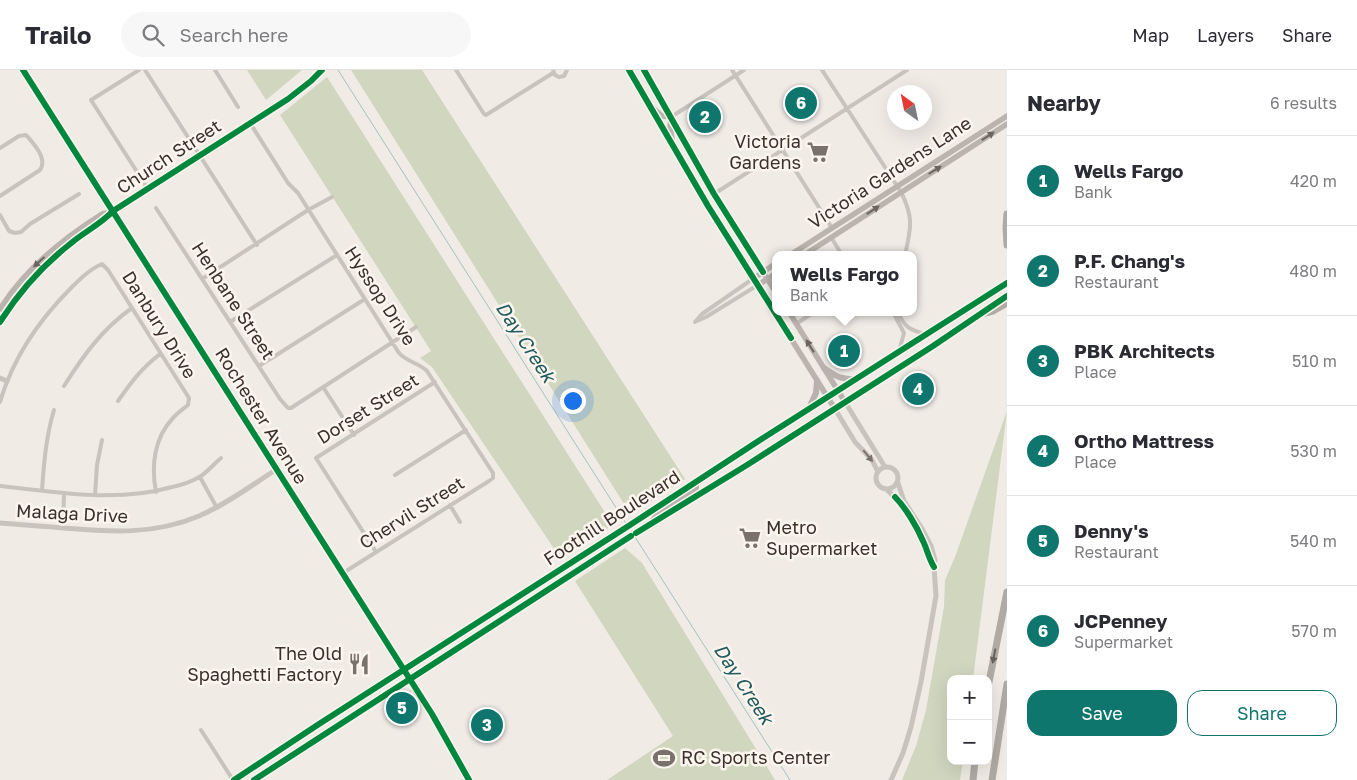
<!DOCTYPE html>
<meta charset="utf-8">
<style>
body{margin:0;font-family:"Golos Text",sans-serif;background:#f7f7f7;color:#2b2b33}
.controls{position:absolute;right:15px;bottom:15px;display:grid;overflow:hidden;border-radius:10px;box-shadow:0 5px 20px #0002}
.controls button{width:45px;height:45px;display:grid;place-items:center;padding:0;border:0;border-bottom:1px solid #e1e1e2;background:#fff;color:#2b2b33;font:25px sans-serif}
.compass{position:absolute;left:887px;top:15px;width:45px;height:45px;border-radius:50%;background:#fff;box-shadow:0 5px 20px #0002;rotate:327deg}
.you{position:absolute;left:572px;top:330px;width:18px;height:18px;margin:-12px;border:4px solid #fff;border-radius:50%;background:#1a73e8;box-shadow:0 0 0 8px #1a73e833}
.badge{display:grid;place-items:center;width:32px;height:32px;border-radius:50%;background:#0f766e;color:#fff;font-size:16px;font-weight:700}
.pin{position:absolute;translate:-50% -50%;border:2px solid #fff;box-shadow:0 1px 5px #0006}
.popup{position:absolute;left:772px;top:181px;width:145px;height:65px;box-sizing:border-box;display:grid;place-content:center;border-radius:10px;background:#fff;filter:drop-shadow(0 1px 4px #0005);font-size:16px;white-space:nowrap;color:#7c7c81}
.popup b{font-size:19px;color:#2b2b33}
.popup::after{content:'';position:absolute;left:50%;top:100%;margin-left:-10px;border:10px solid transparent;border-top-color:#fff}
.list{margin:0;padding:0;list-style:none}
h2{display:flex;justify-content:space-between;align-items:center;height:65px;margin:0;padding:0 20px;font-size:21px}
h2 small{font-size:16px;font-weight:400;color:#7c7c81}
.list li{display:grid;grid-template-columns:32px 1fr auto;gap:15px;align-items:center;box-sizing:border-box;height:90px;padding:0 20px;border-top:1px solid #e1e1e2}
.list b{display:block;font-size:19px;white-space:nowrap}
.list p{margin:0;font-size:16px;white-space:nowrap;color:#7c7c81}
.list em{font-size:16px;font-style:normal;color:#7c7c81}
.actions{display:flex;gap:10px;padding:15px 20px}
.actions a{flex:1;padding:11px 0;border:1px solid #0f766e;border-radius:15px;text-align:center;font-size:18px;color:#0f766e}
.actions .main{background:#0f766e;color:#fff}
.icon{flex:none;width:28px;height:28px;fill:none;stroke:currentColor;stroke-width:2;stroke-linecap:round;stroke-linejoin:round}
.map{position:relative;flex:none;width:1007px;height:710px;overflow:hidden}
header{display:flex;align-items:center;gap:30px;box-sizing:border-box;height:70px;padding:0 25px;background:#fff;border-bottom:1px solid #e1e1e2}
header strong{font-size:24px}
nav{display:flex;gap:28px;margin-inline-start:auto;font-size:18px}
.search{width:350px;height:45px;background:#f7f7f7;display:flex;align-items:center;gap:12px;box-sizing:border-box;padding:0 18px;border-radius:28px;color:#7c7c81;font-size:19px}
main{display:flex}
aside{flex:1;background:#fff}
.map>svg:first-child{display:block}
.grass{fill:#d1d6bf}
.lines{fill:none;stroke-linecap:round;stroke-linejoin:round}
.stream{stroke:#a1c2c1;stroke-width:1}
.minor{stroke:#c9c3be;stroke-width:4}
.tertiary{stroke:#c9c3be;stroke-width:5}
.secondary{stroke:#bab3ae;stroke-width:5.5}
.primary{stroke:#b8b1ad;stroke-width:6}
.motorway{stroke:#afaaa4;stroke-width:7}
.cycleway-casing{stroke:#fbf5ee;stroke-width:9}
.cycleway{stroke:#00873e;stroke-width:6}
.oneway{fill:#6e645f}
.oneway2{fill:#7b726d}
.oneway3{fill:#69615b}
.labels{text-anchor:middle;stroke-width:5;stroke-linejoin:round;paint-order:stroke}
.poi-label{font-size:18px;fill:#3b302b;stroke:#fbf5ee;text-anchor:end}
.street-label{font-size:18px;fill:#3b302b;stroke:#fbf5ee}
.water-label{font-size:19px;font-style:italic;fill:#1f5a5e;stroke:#fbf5ee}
</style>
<header>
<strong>Trailo</strong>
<div class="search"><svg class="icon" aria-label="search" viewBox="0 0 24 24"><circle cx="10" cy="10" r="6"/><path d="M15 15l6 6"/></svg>Search here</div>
<nav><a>Map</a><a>Layers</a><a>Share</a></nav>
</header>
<main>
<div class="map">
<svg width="1007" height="710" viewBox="0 0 1007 710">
<rect width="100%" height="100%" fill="#f0ebe5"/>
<path class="grass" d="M247,0h55l-36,30z
M351,0h71l263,409 -54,36z
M327,7l286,448 -52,34 -129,-192 -12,-9 11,-7 -151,-236z
M1007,341l-34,268h-22v82h12l-3,19h-58l14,-34 10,-36 18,-103 1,-27 10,-23z
M625,478l17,15 133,217h-168l66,-44 -98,-155z"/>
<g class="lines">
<path class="stream" d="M338,0l289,455
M635,467l155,243"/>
<path class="minor" d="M139,0l-48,30 57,89
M145,0l112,175
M215,0l23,37
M456,0l28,44 2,1 67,-42
M553,0l2,5 4,2 5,-1 3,-6
M732,0l100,158
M822,0l79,122c13,26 10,36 4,63
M671,47l73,-47
M250,53l38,60 10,10 101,160c8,9 20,10 28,18l66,102v5l-4,3 -146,92
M0,78l19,-12 7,-1c8,9 22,24 14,35l-40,26
M714,124l193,-124
M156,138l124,191 8,9h3l125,-81
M0,145l9,16 6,2 6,-1 9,-8 49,-30
M831,167l11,18
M202,209l106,-69 24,-13
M893,242l11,21 -5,18
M898,242c6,15 12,18 27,22
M697,251l9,-4 52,-32
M230,252l107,-67
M695,252l7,-8 52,-36
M796,254l18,-12
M259,296l106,-67
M64,316c19,-30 38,-57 68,-78
M323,317l31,48
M118,331c14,-20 23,-32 42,-47
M0,332c13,-44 39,-82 71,-114 9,-9 19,-19 31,-24l6,6 81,128 -1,7c-5,4 -11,8 -15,13 -19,20 -22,48 -17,74
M395,405l71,-45
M200,407l17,31
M0,416c57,6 116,17 172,1 10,-2 21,-6 29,-11 7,-5 13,-12 20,-18
M42,420c2,-28 4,-53 12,-80
M95,425l2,-30 5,-25
M450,435l10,17
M63,458l1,-35
M376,482l-60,-94 119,-76
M201,660l32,50"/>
<path class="tertiary" d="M0,308l7,3
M845,332l40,65
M835,339l20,33 17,18 6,12
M876 408a11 11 0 1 1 22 0a11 11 0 1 1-22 0Z
M887,420l14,13 19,32 10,26 4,5
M0,453c21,2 43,3 64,5 48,4 90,7 135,-12 28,-12 53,-31 78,-47
M891,710l12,-27 8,-26 10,-45 15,-86 -2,-29 1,-7 -4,-14 -10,-19 -17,-26 -6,-18"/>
<path class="secondary" d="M23,0l409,644 37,66
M629,0l79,136 127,203
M644,0l70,124 61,97
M653,38l9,8 9,1
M671,49l-1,8 2,12
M790,185l217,-139
M804,185l203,-131
M754,208l21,-14
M758,215l17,-11
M0,239c25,-40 62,-70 102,-95l9,-2
M789,242l56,90
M0,252c19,-30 42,-56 70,-78 14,-12 31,-20 43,-33l175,-112 23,-18 11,-11"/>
<path class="primary" d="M824,298c11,8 16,11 30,11
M809,338l7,-15 1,-12
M653,450l6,-8 37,-24v-2l-1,-4
M234,710l85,-56 311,-199 130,-85 247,-157
M254,710l397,-257 92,-55 190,-122 74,-50"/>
<path class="motorway" d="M1007,144l-1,13 1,18
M981,244l12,-3 14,-8
M988,617l19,-95
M973,710l2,-19
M992,710l15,-96"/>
<g class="cycleway-casing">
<path id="cycleway" d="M23,0l409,644 37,66
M629,0l79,136 83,132
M644,0l70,124 49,78
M0,252c19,-30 42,-56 70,-78 14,-12 31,-20 43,-33l175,-112 23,-18 11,-11
M895,427c11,11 22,30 28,44 4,8 6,18 11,26
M636,463l111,-68 186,-119 74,-50
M234,710l85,-56 311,-199 130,-85 247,-157
M254,710l377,-244"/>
</g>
<use href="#cycleway" class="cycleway"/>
</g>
<defs><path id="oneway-solid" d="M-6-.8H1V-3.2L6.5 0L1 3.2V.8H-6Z" transform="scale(1.25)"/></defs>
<g class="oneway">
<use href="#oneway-solid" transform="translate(988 66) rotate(-33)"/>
<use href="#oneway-solid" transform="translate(935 100) rotate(-32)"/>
<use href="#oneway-solid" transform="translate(873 140) rotate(-33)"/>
<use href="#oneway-solid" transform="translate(39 192) rotate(137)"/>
<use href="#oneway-solid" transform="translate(810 276) rotate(-122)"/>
</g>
<use class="oneway2" href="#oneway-solid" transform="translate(868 386) rotate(51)"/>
<use class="oneway3" href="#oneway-solid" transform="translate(994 586) rotate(101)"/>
<defs>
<g id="supermarket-bare" transform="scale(1.725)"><path d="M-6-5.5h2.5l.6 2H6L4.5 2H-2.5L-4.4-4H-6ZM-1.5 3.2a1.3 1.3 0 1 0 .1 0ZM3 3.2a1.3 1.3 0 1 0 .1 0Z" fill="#7a716c" stroke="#fbf5ee" stroke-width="2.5" paint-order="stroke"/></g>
<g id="restaurant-bare" transform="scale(1.725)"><path d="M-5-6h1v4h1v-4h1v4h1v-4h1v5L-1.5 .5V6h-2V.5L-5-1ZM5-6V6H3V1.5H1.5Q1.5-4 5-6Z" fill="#7a716c" stroke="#fbf5ee" stroke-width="2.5" paint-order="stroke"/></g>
<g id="stadium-bare" transform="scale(1.725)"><path d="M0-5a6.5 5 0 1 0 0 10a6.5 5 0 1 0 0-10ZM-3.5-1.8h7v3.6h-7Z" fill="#7a716c" stroke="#fbf5ee" stroke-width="2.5" paint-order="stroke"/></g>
</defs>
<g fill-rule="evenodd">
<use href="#supermarket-bare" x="818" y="82"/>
<use href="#supermarket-bare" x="750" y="468"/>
<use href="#restaurant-bare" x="359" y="594"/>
<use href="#stadium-bare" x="664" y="688"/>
</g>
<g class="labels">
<g class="poi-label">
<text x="801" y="78">Victoria<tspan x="801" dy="21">Gardens</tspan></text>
<text x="766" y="464" text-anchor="start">Metro<tspan x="766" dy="21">Supermarket</tspan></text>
<text x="342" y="590">The Old<tspan x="342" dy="21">Spaghetti Factory</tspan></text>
<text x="681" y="694" text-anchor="start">RC Sports Center</text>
</g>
<g class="street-label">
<text transform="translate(169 87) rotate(-33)" y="6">Church Street</text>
<text transform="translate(890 103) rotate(-33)" y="6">Victoria Gardens Lane</text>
<text transform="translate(380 226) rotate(57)" y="6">Hyssop Drive</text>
<text transform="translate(233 231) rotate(57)" y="6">Henbane Street</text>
<text transform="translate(159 255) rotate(58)" y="6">Danbury Drive</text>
<text transform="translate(368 339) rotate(-32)" y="6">Dorset Street</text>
<text transform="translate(261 346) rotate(58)" y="6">Rochester Avenue</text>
<text transform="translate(412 443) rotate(-32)" y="6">Chervil Street</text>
<text transform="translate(72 444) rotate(3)" y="6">Malaga Drive</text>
<text transform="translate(612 448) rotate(-33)" y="6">Foothill Boulevard</text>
</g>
<g class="water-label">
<text transform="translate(526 272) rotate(57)" y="7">Day Creek</text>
<text transform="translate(744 614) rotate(57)" y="7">Day Creek</text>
</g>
</g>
</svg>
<div class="controls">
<button>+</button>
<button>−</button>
</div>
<svg class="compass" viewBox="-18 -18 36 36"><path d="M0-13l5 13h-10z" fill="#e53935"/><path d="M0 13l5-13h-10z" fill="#7c7c81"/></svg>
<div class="you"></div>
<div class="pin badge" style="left:844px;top:281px">1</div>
<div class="popup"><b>Wells Fargo</b>Bank</div>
<div class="pin badge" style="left:705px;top:47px">2</div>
<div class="pin badge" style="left:487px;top:655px">3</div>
<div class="pin badge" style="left:918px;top:319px">4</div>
<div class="pin badge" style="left:402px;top:638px">5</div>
<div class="pin badge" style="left:801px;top:33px">6</div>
</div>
<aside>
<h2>Nearby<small>6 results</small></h2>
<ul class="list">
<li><span class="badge">1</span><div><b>Wells Fargo</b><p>Bank</p></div><em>420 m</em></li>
<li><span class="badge">2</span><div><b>P.F. Chang's</b><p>Restaurant</p></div><em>480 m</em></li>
<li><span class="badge">3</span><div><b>PBK Architects</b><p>Place</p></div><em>510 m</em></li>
<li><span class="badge">4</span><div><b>Ortho Mattress</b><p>Place</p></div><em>530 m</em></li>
<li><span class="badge">5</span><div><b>Denny's</b><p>Restaurant</p></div><em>540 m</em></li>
<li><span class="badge">6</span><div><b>JCPenney</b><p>Supermarket</p></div><em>570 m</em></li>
</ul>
<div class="actions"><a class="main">Save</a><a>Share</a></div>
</aside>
</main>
